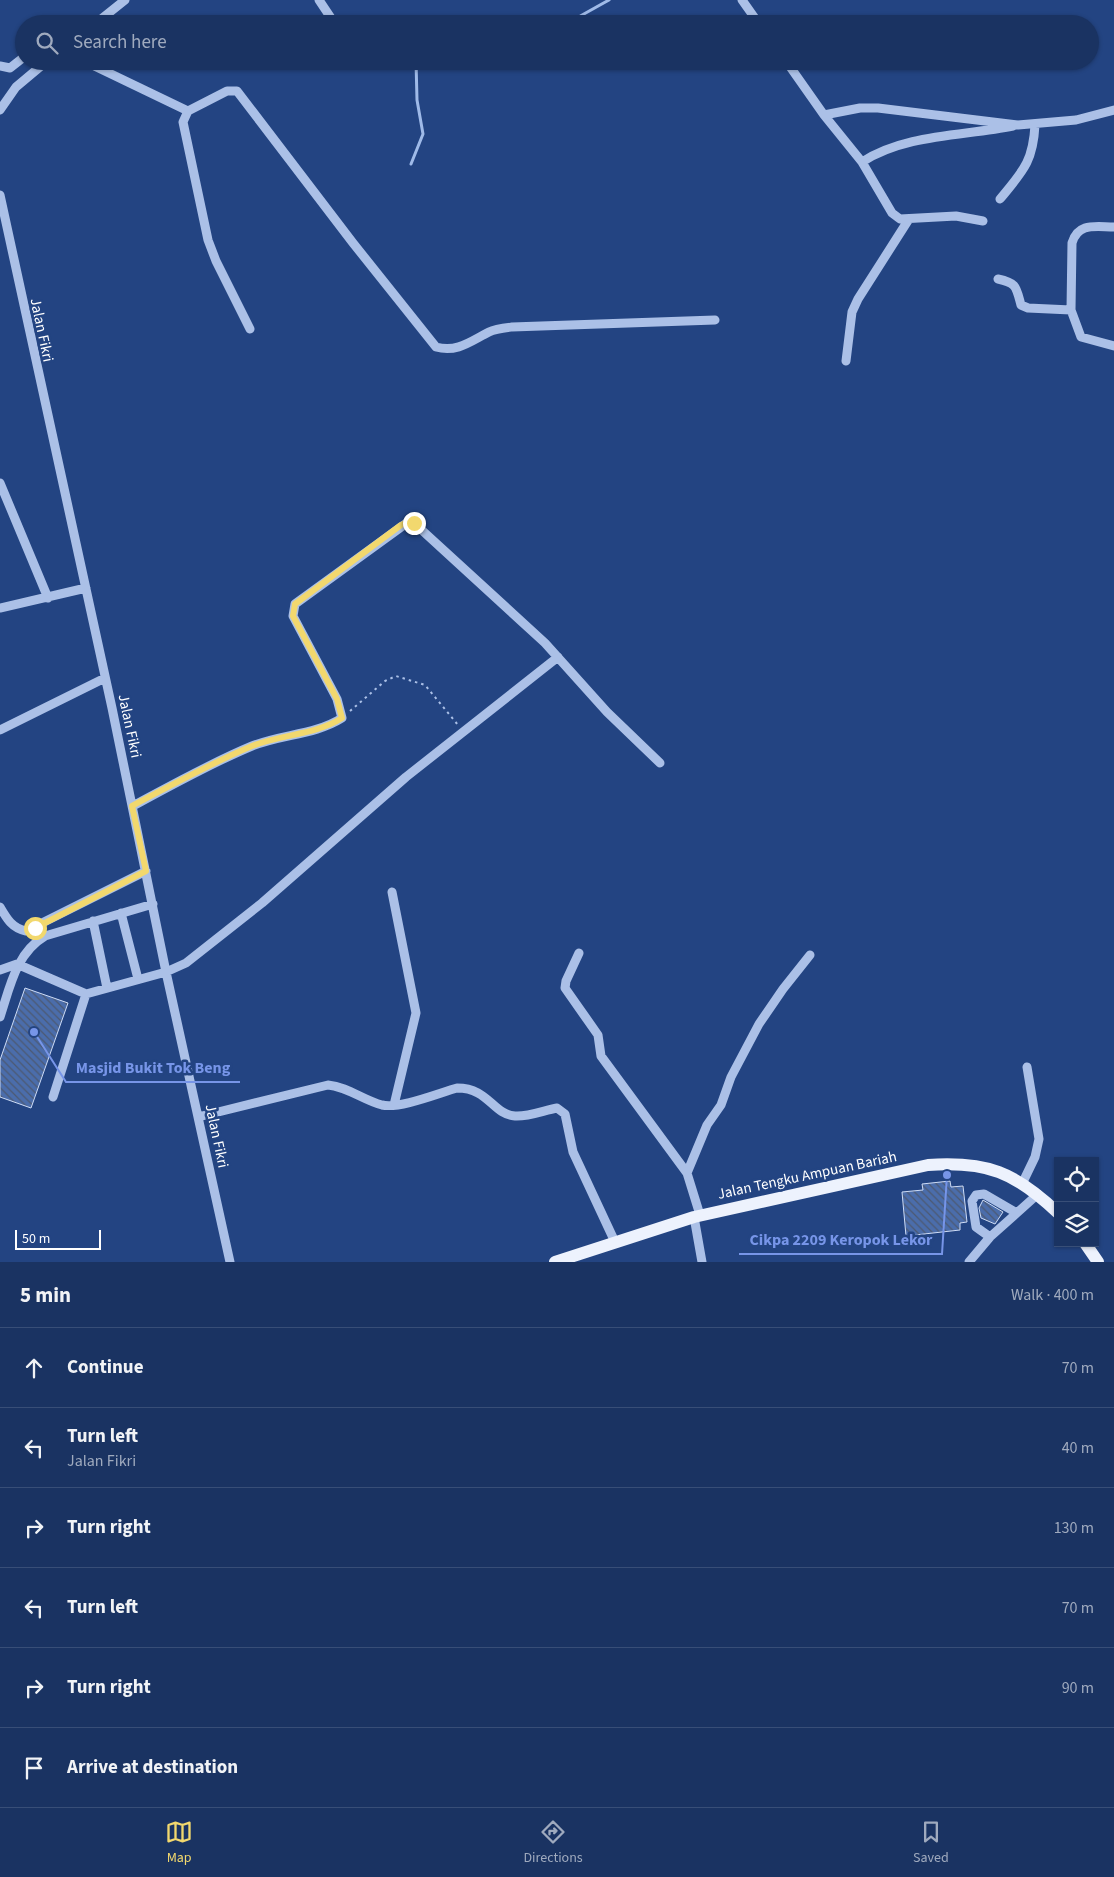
<!DOCTYPE html>
<meta charset="utf-8">
<style>
body{margin:0;font-family:"Source Sans 3",sans-serif;background:#273f6b;color:#f1f3f6}
.controls{position:absolute;right:15px;bottom:15px;display:grid;overflow:hidden;border-radius:0px;box-shadow:0 1px 4px #0004}
.controls button{width:45px;height:45px;display:grid;place-items:center;padding:0;border:0;border-bottom:1px solid #384e77;background:#1a3362;color:#f1f3f6;font:25px sans-serif}
.scale{position:absolute;left:15px;bottom:12px;width:86px;box-sizing:border-box;padding-left:5px;border:2px solid #fff;border-top:0;font-size:14px;line-height:18px;white-space:nowrap;color:#fff;-webkit-text-stroke:4px #234482;paint-order:stroke}
.stop{position:absolute;width:15px;height:15px;margin:-11px;border:4px solid #f2d86e;border-radius:50%;background:#fff}
.stop.end{background:#f2d86e;border-color:#fff;box-shadow:0 1px 5px #0008}
.list{margin:0;padding:0;list-style:none}
h2{display:flex;justify-content:space-between;align-items:center;height:65px;margin:0;padding:0 20px;font-size:21px}
h2 small{font-size:16px;font-weight:400;color:#9faabe}
.list li{display:grid;grid-template-columns:32px 1fr auto;gap:15px;align-items:center;box-sizing:border-box;height:80px;padding:0 20px;border-top:1px solid #384e77}
.list b{display:block;font-size:19px;white-space:nowrap}
.list p{margin:0;font-size:16px;white-space:nowrap;color:#9faabe}
.list em{font-size:16px;font-style:normal;color:#9faabe}
.icon{flex:none;width:28px;height:28px;fill:none;stroke:currentColor;stroke-width:2;stroke-linecap:round;stroke-linejoin:round}
.map{position:relative;flex:none;width:1114px;height:1262px;overflow:hidden}
.search{position:absolute;background:#1a3362;box-shadow:0 1px 4px #0004;left:15px;right:15px;top:15px;height:55px;display:flex;align-items:center;gap:12px;box-sizing:border-box;padding:0 18px;border-radius:28px;color:#9faabe;font-size:19px}
.sheet{height:545px;background:#1a3362}
nav{display:flex;justify-content:space-around;align-items:center;box-sizing:border-box;height:70px;border-top:1px solid #384e77;background:#1a3362;font-size:14px;color:#9faabe}
nav a{display:grid;justify-items:center;gap:2px}
nav .on{color:#f2d86e}
.map>svg:first-child{display:block}
.lines{fill:none;stroke-linecap:round;stroke-linejoin:round}
.stream{stroke:#9fbae8;stroke-width:3}
.building{fill:url(#building-back-hatch);stroke:#cedcf6}
.path{stroke:#abc0e7;stroke-width:2;stroke-dasharray:2.5 4;stroke-linecap:butt}
.minor{stroke:#abc0e7;stroke-width:9}
.major{stroke:#edf2fd;stroke-width:12}
.route{stroke:#f2d86e;stroke-width:6}
.labels{text-anchor:middle;stroke-width:5;stroke-linejoin:round;paint-order:stroke}
.street-label{font-size:15px;fill:#fff;stroke:#234482}
.leader{fill:none;stroke:#7795e8;stroke-width:2}
.callout-dot{fill:#7795e8;stroke:#234482;stroke-width:2}
.callout-label{font-size:16px;text-anchor:middle;font-weight:bold;fill:#7795e8;stroke:#234482;stroke-width:5;stroke-linejoin:round;paint-order:stroke}
</style>
<div class="map">
<svg width="1114" height="1262" viewBox="0 0 1114 1262">
<defs>
<pattern id="building-back-hatch" width="6" height="6" patternUnits="userSpaceOnUse" patternTransform="scale(1.25)"><rect width="6" height="6" fill="#4b6dab"/><path d="M-1 5l2 2M0 0l6 6M5-1l2 2" fill="none" stroke="#4c5972"/></pattern>
</defs>
<rect width="100%" height="100%" fill="#234482"/>
<g class="lines">
<path class="stream" d="M566,24l43,-24
M411,164l12,-30 -6,-34 -1,-39"/>
</g>
<path class="building" d="M25,988l43,15 -37,105 -31,-11v-37z
M950,1181l1,6 12,-1 4,36 -7,1v7l-54,6 -4,-44 21,-2 -1,-6z
M983,1200l20,12 -8,12 -14,-6 -2,-10z"/>
<g class="lines">
<path class="path" d="M350,711l35,-30 11,-5 29,9 33,40"/>
<path class="minor" d="M319,0l16,24
M742,0l17,24
M95,24l30,-24
M84,61l104,50 39,-20h10l116,152 83,104c21,6 35,-6 53,-15 6,-3 15,-4 23,-5l203,-7
M786,61l38,54 38,47 30,51 8,6 56,-3 27,5
M0,66l10,2 14,-11
M0,110l16,-23 31,-26
M188,111l-5,11 25,118 8,21 34,68
M824,115l36,-7h18l140,17 58,-5 38,-10
M862,162c43,-28 102,-26 151,-36
M0,195l112,513 54,264 64,290
M1000,199c23,-28 33,-37 35,-74
M1114,227c-18,0 -36,-5 -42,16l-1,67 10,27 33,9
M998,279c19,4 18,8 23,26l7,3 43,2
M846,361l6,-49 6,-13 51,-80
M0,483l48,115
M0,608l86,-20
M0,730l105,-52
M133,806c39,-21 78,-43 119,-60 30,-12 63,-11 90,-28l-5,-19 -44,-83 2,-12 113,-82 6,1 131,120 62,69 53,51
M392,892l24,121 -22,92
M0,907c7,12 12,21 26,24l120,-60
M121,913l17,66
M93,921l14,67
M579,953l-13,28 -1,7 33,47 3,21 86,117
M0,970l17,-6 69,30 80,-22 20,-9 76,-60 144,-126 152,-120
M0,1017c10,-30 16,-64 45,-81l108,-32
M53,1097l33,-103
M198,1117l130,-32c20,2 35,15 54,20 18,4 57,-12 75,-17 32,0 35,26 58,28 13,1 30,-6 42,-8l8,6 8,38 42,90
M1022,1184l13,-27 4,-18 -12,-72
M700,1215l-13,-42 20,-48 14,-20 10,-28 28,-53 24,-35 27,-34
M694,1217l8,45
M990,1237l-14,-10 -4,-26 4,-6 8,-1 33,19
M969,1262l21,-25 48,-43"/>
<path class="major" d="M1085,1243l13,19
M555,1262l139,-45 234,-52c59,-4 87,7 130,48"/>
</g>
<g class="lines">
<path class="route" d="M35,928l111,-57 -14,-65c40,-21 79,-43 120,-60 30,-12 63,-11 90,-28l-5,-19 -44,-83 2,-12 106,-79 7,-3 6,1"/>
</g>
<g class="labels">
<g class="street-label">
<text transform="translate(42 330) rotate(78)" y="5">Jalan Fikri</text>
<text transform="translate(130 726) rotate(78)" y="5">Jalan Fikri</text>
<text transform="translate(217 1136) rotate(78)" y="5">Jalan Fikri</text>
<text transform="translate(807 1175) rotate(-12)" y="5">Jalan Tengku Ampuan Bariah</text>
</g>
</g>
<path class="leader" d="M34 1032L66 1082H240M947 1175L942 1254H739"/>
<g class="callout-dot">
<circle cx="34" cy="1032" r="5"/>
<circle cx="947" cy="1175" r="5"/>
</g>
<g class="callout-label">
<text x="153" y="1073">Masjid Bukit Tok Beng</text>
<text x="841" y="1245">Cikpa 2209 Keropok Lekor</text>
</g>
</svg>
<div class="controls">
<button><svg class="icon" aria-label="locate" viewBox="0 0 24 24"><circle cx="12" cy="12" r="6"/><path d="M12 2v4M12 18v4M2 12h4M18 12h4"/></svg></button>
<button><svg class="icon" aria-label="layers" viewBox="0 0 24 24"><path d="M12 4l9 5-9 5-9-5zM3 14l9 5 9-5"/></svg></button>
</div>
<div class="scale">50 m</div>
<div class="stop" style="left:35px;top:928px"></div>
<div class="stop end" style="left:414px;top:523px"></div>
<div class="search"><svg class="icon" aria-label="search" viewBox="0 0 24 24"><circle cx="10" cy="10" r="6"/><path d="M15 15l6 6"/></svg>Search here</div>
</div>
<section class="sheet">
<h2>5 min<small>Walk · 400 m</small></h2>
<ul class="list">
<li><svg class="icon" aria-label="ahead" viewBox="0 0 24 24"><path d="M12 20V5M6 11l6-6 6 6"/></svg><div><b>Continue</b></div><em>70 m</em></li>
<li><svg class="icon" aria-label="left" viewBox="0 0 24 24"><path d="M17 20v-9H6M10 6l-5 5 5 5"/></svg><div><b>Turn left</b><p>Jalan Fikri</p></div><em>40 m</em></li>
<li><svg class="icon" aria-label="right" viewBox="0 0 24 24"><path d="M7 20v-9h11M14 6l5 5-5 5"/></svg><div><b>Turn right</b></div><em>130 m</em></li>
<li><svg class="icon" aria-label="left" viewBox="0 0 24 24"><path d="M17 20v-9H6M10 6l-5 5 5 5"/></svg><div><b>Turn left</b></div><em>70 m</em></li>
<li><svg class="icon" aria-label="right" viewBox="0 0 24 24"><path d="M7 20v-9h11M14 6l5 5-5 5"/></svg><div><b>Turn right</b></div><em>90 m</em></li>
<li><svg class="icon" aria-label="arrive" viewBox="0 0 24 24"><path d="M6 21V4h12l-3 4 3 4H6"/></svg><div><b>Arrive at destination</b></div></li>
</ul>
</section>
<nav>
<a class="on"><svg class="icon" aria-label="map" viewBox="0 0 24 24"><path d="M3 6l6-2 6 2 6-2v14l-6 2-6-2-6 2zM9 4v14M15 6v14"/></svg>Map</a>
<a><svg class="icon" aria-label="directions" viewBox="0 0 24 24"><path d="M12 3l9 9-9 9-9-9zM9 14v-3h6M13 9l2 2-2 2"/></svg>Directions</a>
<a><svg class="icon" aria-label="saved" viewBox="0 0 24 24"><path d="M7 4h10v16l-5-4-5 4z"/></svg>Saved</a>
</nav>
